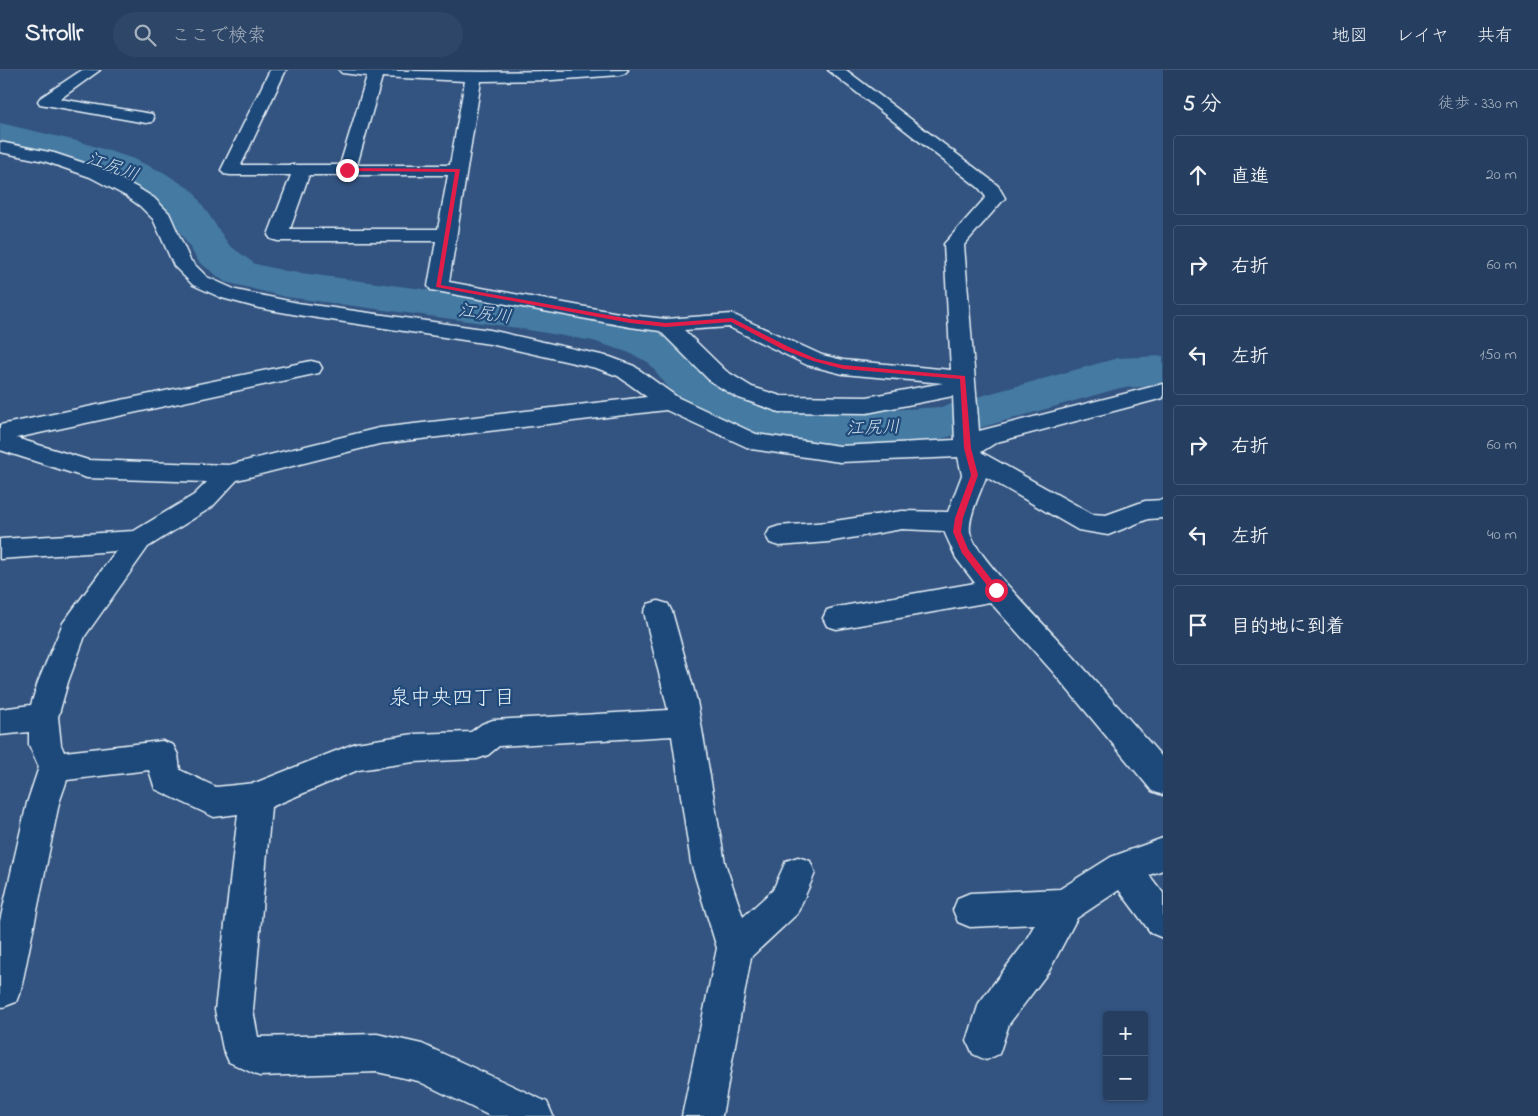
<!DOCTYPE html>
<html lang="ja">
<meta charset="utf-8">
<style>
body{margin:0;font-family:"Indie Flower","Klee One",sans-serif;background:#2e4667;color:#f1f3f6}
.controls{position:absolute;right:15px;bottom:15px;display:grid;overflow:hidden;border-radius:5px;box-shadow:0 1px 4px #0004}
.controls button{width:45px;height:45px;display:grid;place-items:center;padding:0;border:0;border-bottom:1px solid #425876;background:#263f61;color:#f1f3f6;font:25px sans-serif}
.stop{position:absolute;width:15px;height:15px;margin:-11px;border:4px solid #e11d48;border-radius:50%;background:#fff}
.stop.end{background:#e11d48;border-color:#fff;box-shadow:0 1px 5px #0008}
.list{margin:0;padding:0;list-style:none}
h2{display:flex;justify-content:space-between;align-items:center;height:65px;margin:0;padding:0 20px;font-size:21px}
h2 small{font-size:16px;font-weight:400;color:#a4afbd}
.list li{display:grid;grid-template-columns:32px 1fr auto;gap:15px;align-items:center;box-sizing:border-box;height:80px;margin:0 10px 10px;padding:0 10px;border:1px solid #425876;border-radius:5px}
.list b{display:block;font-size:19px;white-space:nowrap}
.list em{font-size:16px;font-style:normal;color:#a4afbd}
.icon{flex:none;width:28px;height:28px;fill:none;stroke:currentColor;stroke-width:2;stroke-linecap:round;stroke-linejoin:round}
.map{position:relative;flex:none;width:1163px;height:1046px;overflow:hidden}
header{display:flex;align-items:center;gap:30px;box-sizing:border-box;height:70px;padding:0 25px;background:#263f61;border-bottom:1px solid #425876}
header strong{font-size:24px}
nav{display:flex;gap:28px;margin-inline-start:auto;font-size:18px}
.search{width:350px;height:45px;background:#2e4667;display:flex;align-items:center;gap:12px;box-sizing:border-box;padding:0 18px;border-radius:28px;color:#a4afbd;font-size:19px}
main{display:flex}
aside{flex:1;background:#263f61}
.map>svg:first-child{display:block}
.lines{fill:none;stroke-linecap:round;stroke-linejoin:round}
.river{fill:#447aa2;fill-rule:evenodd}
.minor-casing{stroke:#e8f1f8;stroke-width:3}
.minor{fill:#1f4a7a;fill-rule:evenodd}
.route{fill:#e11d48}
.labels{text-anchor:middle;stroke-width:4.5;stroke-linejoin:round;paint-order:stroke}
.far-water-label{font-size:18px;font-style:italic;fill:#cfdfeb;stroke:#1f4a7a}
.neighbourhood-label{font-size:21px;fill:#e8f1f8;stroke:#1f4a7a}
</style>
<header>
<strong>Strollr</strong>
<div class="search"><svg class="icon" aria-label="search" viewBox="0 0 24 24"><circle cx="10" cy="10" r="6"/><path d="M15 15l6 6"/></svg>ここで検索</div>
<nav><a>地図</a><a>レイヤ</a><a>共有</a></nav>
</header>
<main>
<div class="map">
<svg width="1163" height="1046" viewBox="0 0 1163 1046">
<rect width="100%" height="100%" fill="#335481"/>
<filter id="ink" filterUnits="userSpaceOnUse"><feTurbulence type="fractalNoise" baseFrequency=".02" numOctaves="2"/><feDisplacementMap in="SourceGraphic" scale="10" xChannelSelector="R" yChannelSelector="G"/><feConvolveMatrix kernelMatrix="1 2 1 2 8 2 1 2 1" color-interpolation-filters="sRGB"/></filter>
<g filter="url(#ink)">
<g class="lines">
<path class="river" d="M0,53l81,19 50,16 32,14 30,19 36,54 26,19 31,7 219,29 111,19 43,13 21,10 37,42 41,19 36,8h74l73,-4 177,-49 45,-2v30l-43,2 -179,51 -73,6h-74l-68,-19 -43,-20 -35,-44 -21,-10 -34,-11 -88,-15 -219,-29 -61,-15 -26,-20 -35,-55 -27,-19 -32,-14 -48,-16 -57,-13z"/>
<g class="minor-casing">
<path id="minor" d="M82,0h18l-40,29 92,15 2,4 -2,4 -6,1 -106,-19 -2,-3 2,-3z
M270,0h16l-45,95h99l27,-89 -25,-3 -3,-3 145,2 144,-2 -3,3 -5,2 -68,5 -71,1 -32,201 181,33 36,4 66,-5 90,41 21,5 108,10 -7,-126 42,-47 -7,-9 -151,-118h18l145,110 7,6 7,12 -41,47 15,186 184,-47v14l-166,44 -16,10 111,62 14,1 39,-14 18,-1v18l-15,1 -40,16 -30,-5 -92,-53c-5,14 -18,40 -16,55 3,22 83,101 102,123 31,34 61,69 91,103v37l-11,-4 -100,-120 -62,-69 -153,27 -10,-3 -4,-8 4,-8 10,-3 138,-24 -19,-25 -12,-27 -42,-2 -74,13 -49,4 -9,-3 -4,-7 4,-7 9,-3 49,-4 74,-11 46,1 14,-37 -4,-18 -118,5 -89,-13 -85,-39 -287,34 -142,36 -25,27 -64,40 -63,89 -17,46 -10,35 3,28 3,7 98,-11 11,4 5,10 2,15 36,17 39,-4 101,-40 58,-9 57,-2 11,-8 11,-4 175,-10 -24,-98 4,-8 10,-3 10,3 4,8 25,89 28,162 18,54 30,-27 13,-29 12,-4 12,4 5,12 -18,41 -46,43 -29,159h-40l35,-168 -26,-85 -19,-127 -173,10 -11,9 -11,4 -63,3 -56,8 -87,37 -18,203 5,27 119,-3 45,10 125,58 6,14h-63l-72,-35 -41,-9 -118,4 -30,-14 -6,-13 -8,-39 23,-196 -24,3 -59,-28 -6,-19 -82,10 -8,23 -38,186 -5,13 -13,5 -3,-1v-85l27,-118 12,-36 -10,-22v-13l-29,3v-26l31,-4 7,-23 25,-59 53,-72 -116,8v-20l134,-8 60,-36 13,-13 -120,-4 -87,-28v-25l311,-64 8,2 3,5 -3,5 -303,65 72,22 141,5 150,-37 268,-31 -29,-21 -22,-8 -106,-24 -192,-29 -39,-7 -37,-10 -29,-13 -19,-19 -21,-47 -13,-13 -14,-10 -36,-19 -46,-16 -44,-9v-10l54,11 48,16 36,19 16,10 15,15 21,47 17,17 29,13 62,13 192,27 120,27 24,9 43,31 79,37 84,12 115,-6 -2,-44 -86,17 -88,-1 -43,-15 -26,-16 -50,-50 -30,-4 -199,-37 -3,-4 8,-45h-158l-7,-2 -3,-4 23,-60h-61l-6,-1 -3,-4zM382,7l83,4 -15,84h-93zM309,105h139l-10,54h-148zM729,257l78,38 36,9 100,9 -76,14 -86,-1 -29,-9 -26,-16 -42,-41z
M1163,768v32l-14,5 14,18v45l-12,-5 -32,-43 -42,28 -28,53 -40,53 -10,30 -13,6 -13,-6 -6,-13 12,-38 44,-58 12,-21 -65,3 -12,-5 -5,-12 5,-12 12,-5 90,-4 51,-32z"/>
</g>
<use href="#minor" class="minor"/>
</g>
</g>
<path class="route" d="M347,98l113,1 -19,116 189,34 36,4 66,-5 57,29 28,12 26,6 122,11 6,72 7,27 -15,43 -2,14 7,17 30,39v5h-5l-31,-40 -9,-21 2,-14 16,-43 -7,-27 -4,-69 -117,-10 -30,-8 -29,-11 -53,-28 -65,5 -36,-4 -194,-36 19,-115 -110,-1z"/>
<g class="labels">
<g class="far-water-label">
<text transform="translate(113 96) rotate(20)" y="6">江尻川</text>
<text transform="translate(485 243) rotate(8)" y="6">江尻川</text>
<text transform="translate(873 357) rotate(-2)" y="6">江尻川</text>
</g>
<g class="neighbourhood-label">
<text x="452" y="634">泉中央四丁目</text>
</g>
</g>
</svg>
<div class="controls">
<button>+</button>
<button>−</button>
</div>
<div class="stop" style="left:996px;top:520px"></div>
<div class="stop end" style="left:347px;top:100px"></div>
</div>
<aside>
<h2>5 分<small>徒歩 · 330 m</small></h2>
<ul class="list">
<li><svg class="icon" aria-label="ahead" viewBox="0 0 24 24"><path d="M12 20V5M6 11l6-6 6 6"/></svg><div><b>直進</b></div><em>20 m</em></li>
<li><svg class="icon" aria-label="right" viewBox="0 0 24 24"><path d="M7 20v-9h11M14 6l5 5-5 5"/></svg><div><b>右折</b></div><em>60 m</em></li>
<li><svg class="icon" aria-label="left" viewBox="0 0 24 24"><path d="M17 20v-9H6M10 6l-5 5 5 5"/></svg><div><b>左折</b></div><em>150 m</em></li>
<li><svg class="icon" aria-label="right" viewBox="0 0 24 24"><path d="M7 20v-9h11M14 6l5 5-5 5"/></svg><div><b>右折</b></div><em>60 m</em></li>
<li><svg class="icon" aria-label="left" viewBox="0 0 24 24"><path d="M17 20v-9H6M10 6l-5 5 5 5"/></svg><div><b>左折</b></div><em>40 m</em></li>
<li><svg class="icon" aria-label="arrive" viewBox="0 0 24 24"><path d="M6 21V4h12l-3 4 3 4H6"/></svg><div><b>目的地に到着</b></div></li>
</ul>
</aside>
</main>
